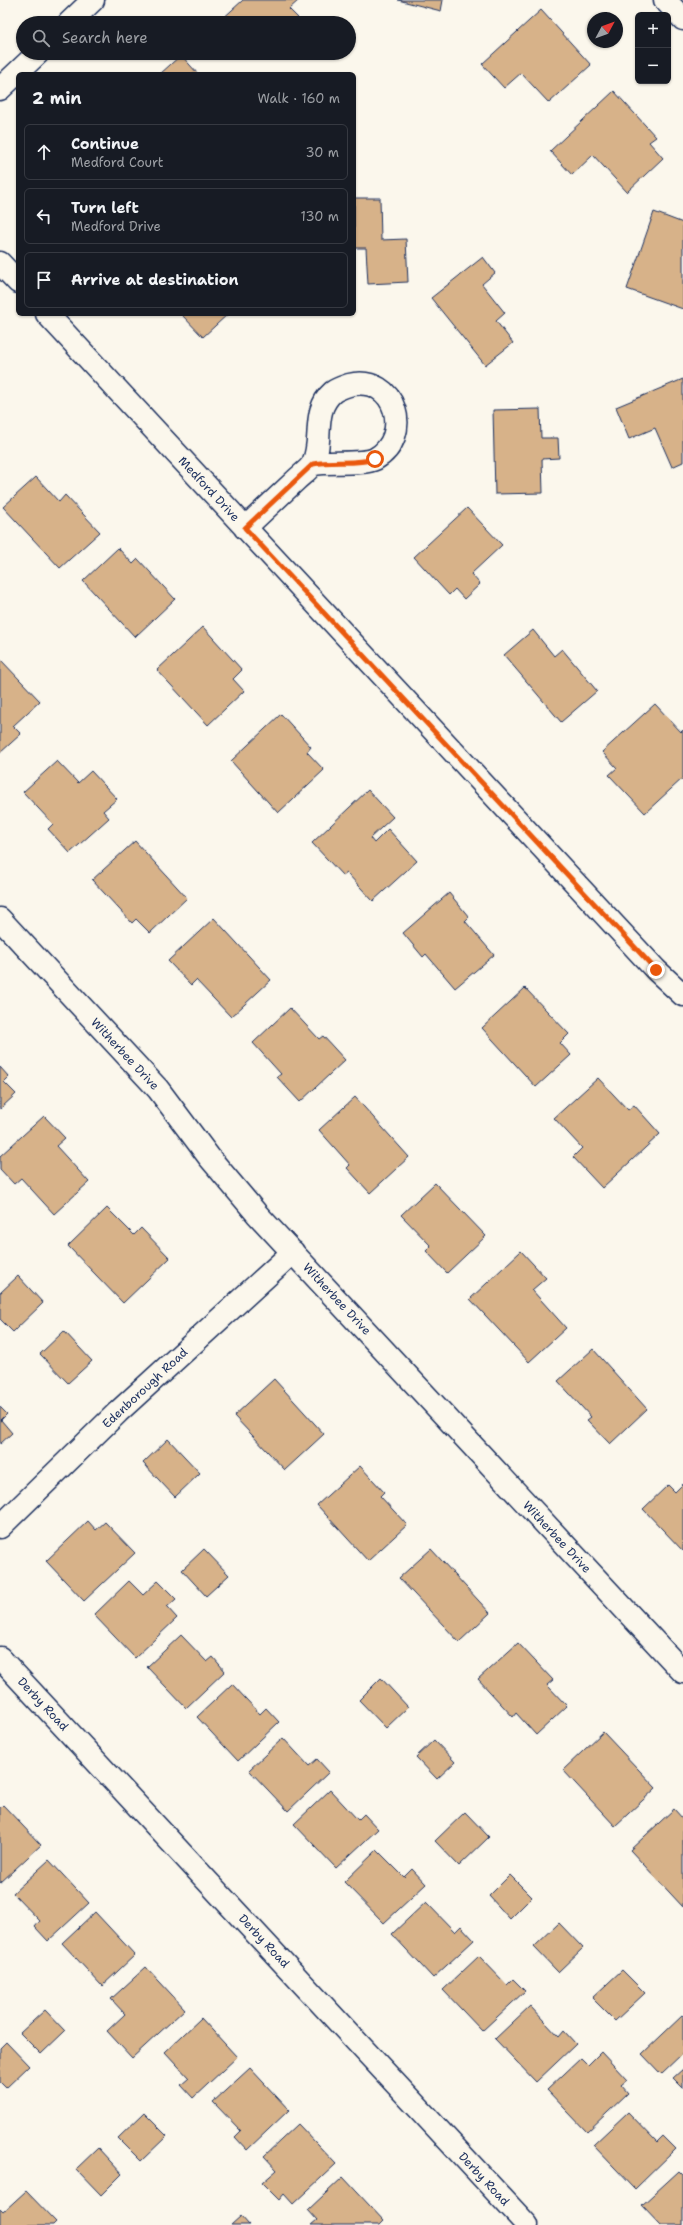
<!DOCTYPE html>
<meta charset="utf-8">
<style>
body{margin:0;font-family:"Shantell Sans",sans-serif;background:#242831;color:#f1f3f6}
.controls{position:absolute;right:12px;top:12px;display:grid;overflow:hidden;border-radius:6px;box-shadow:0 1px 3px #0004}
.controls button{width:36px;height:36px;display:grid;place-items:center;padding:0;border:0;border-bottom:1px solid #363941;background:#171b24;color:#f1f3f6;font:20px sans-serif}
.compass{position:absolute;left:587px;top:12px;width:36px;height:36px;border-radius:50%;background:#171b24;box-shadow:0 1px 3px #0004;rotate:49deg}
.stop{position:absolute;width:12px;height:12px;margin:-9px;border:3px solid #ea580c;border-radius:50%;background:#fff}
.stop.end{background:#ea580c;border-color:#fff;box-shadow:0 1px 4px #0008}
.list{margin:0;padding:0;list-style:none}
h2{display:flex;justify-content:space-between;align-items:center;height:52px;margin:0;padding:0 16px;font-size:17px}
h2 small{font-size:13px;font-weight:400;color:#9ea1a6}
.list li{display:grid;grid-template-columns:26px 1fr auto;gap:12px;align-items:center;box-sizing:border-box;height:56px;margin:0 8px 8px;padding:0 8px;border:1px solid #363941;border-radius:6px}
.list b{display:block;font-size:15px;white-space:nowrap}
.list p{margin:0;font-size:13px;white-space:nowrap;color:#9ea1a6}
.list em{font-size:13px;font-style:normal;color:#9ea1a6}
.icon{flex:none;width:22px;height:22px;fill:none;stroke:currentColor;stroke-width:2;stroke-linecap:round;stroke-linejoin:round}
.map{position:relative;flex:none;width:683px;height:2225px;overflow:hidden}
.search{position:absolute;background:#171b24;box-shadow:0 1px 3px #0004;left:16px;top:16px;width:340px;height:44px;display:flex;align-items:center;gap:10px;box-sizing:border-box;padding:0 14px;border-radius:22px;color:#9ea1a6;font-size:15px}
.panel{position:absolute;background:#171b24;box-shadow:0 1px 3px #0004;left:16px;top:72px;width:340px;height:244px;border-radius:6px}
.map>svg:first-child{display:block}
.building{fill:#d7b289;stroke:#1b2f5e}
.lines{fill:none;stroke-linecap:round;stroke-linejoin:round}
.minor-casing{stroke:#1b2f5e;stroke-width:25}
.tertiary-casing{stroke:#1b2f5e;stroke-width:25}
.minor{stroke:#fbf7ec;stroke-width:22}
.tertiary{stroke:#fbf7ec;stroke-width:22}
.route{stroke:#ea580c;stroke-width:5}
.labels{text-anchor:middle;stroke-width:3;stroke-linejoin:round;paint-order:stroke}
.street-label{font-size:12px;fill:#1b2f5e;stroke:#fbf7ec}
</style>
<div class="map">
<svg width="683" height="2225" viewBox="0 0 683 2225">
<rect width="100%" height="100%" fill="#fbf7ec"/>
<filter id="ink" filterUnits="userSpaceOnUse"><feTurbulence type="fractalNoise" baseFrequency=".025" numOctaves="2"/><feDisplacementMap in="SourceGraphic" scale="8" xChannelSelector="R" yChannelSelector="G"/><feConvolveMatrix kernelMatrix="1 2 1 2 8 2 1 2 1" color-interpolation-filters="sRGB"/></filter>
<g filter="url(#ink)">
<path class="building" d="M243,0h56l-10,9 9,9 -6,5h-70l-2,-2z
M398,0h45l-2,11z
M541,10l50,55 -42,38 -28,-30 -17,15 -22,-24z
M250,53h10l-6,5z
M181,55l17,19h-38z
M614,91l42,46 -7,5 14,16 -36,34 -34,-37 -21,20 -22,-24z
M354,198h26l1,42 25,-1 2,43 -40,2 -2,-36h-12z
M654,212l29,11v86l-56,-20z
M483,257l12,16 -13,11 23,29 -9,8 17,22 -28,22 -54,-67z
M181,314h47l-25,23z
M683,379v83l-11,5 -17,-39 -26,11 -13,-32z
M540,409l1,29h17l1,20 -17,1 1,34 -48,1 -2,-84z
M36,477l23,25 6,-7 35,37 -40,36 -57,-61z
M467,508l35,37 -31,29 9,10 -16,15 -9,-10 -6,6 -35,-38z
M118,548l15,16 5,-5 37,40 -40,38 -52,-56z
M203,627l39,43 -9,9 11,12 -36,34 -51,-55z
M533,630l21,26 8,-7 35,42 -36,31 -57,-67z
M0,659l40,42 -27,25 8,8 -21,19z
M655,704l26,28 2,-2v48l-38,35 -36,-38 8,-7 -15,-16z
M281,714l30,33 -4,5 17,18 -46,43 -47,-52z
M57,761l21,22 13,-12 26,28 -14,12 6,7 -39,35 -22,-24 5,-5 -30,-32z
M368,790l25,27 -23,21 4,5 14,-14 29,32 -44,40 -26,-28 -4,3 -31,-33z
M135,841l52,57 -37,35 -14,-14 -4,4 -40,-43z
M449,893l20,24 -4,4 29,34 -39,33 -29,-34 -3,3 -20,-24z
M214,918l57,62 -40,37 -35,-37 -5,5 -23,-24z
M525,988l44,46 -9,9 11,12 -35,32 -54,-59z
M290,1008l29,31 4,-3 22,24 -45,42 -23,-25 4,-3 -28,-31z
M0,1067l9,10 -5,5 12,12 -16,15z
M598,1078l30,32 6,-5 26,29 -58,54 -29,-31 9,-9 -28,-30z
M355,1097l54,60 -39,36 -23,-25 3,-3 -31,-35z
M44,1116l21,22 -9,8 33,36 -35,32 -33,-36 -7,6 -14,-15v-13z
M435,1183l51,53 -39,37 -21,-22 5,-5 -30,-31z
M107,1208l27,27 7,-7 29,30 -47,45 -55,-57z
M521,1251l25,27 -14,12 34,38 -37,34 -59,-63z
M18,1276l25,27 -30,29 -13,-13v-26z
M64,1331l28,30 -24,22 -28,-29z
M593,1349l54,60 -37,35 -23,-24 4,-3 -33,-36z
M274,1379l50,55 -39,36 -51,-54z
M0,1407l7,7 -6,6 11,13 -12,11z
M168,1439l32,34 -25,24 -32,-34z
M360,1466l24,26 -4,4 27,29 -39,36 -51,-56z
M683,1484v67l-40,-42 25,-24 7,7z
M88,1521l8,9 9,-8 30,31 -51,48 -38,-40z
M204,1549l25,26 -23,21 -24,-26z
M431,1549l59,64 -31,29 -60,-64z
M129,1581l14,14 15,-14 18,18 -9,8 10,11 -42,40 -41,-43z
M181,1635l26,27 6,-5 12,14 -39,37 -39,-41z
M518,1643l35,37 -6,5 20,21 -31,29 -20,-22 -3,4 -35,-38z
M381,1678l27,29 -22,21 -27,-28z
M232,1684l28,30 6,-6 13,14 -41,39 -41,-44z
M603,1732l53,56 -41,38 -52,-56z
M283,1738l26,28 8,-7 12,13 -41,39 -39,-41z
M434,1740l21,22 -18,17 -21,-22z
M330,1790l28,30 6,-6 14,15 -42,39 -42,-44z
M3,1805l38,40 -41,38v-75z
M674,1809l9,10v88l-53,-57z
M465,1812l24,25 -30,29 -24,-25z
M377,1850l27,27 8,-8 14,15 -42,39 -40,-41z
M49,1860l40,43 -41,38 -13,-14 5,-6 -27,-28z
M510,1875l22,22 -22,22 -21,-23z
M426,1902l29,30 6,-6 13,14 -41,38 -41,-44z
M95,1912l40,43 -33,31 -40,-43z
M559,1923l24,25 -25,24 -24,-25z
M479,1956l28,29 6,-6 12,12 -43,40 -39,-41z
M146,1967l39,42 -53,49 -25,-27 18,-17 -14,-15z
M622,1970l23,23 -30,28 -23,-23z
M530,2006l29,31 5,-6 12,13 -40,38 -41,-43z
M45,2010l20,21 -24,23 -21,-21z
M683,2015v38l-22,21 -19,-20z
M201,2018l36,39 -44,41 -12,-13 8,-7 -24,-26z
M6,2042l23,24 -23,22 -6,-6v-34z
M601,2052l26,28 -6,5 7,8 -41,39 -40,-42 34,-32 7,7z
M250,2068l39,42 -42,40 -12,-13 6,-6 -28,-29z
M683,2069v19l-10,-10z
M628,2112l29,30 6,-6 13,13 -41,40 -42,-44z
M144,2113l23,23 -26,25 -23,-23z
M298,2124l38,40 -43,40 -9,-10 -5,6 -17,-17 15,-13 -13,-14z
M98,2148l24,26 -21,21 -25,-26z
M679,2171l4,4v50h-22l-19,-20z
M343,2177l41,44 -4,4h-69l6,-5 -9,-10z
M26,2191l30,31 -3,3h-53v-16l3,3z
M241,2216l8,9h-18z"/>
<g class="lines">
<g class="minor-casing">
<path id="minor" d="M665,0l18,19
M69,23l24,-23
M0,89l38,-36
M0,263l18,19
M47,314l609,656 27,25
M245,528c17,-16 34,-32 51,-48 5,-5 14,-11 17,-17 11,-23 -2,-52 20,-71 4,-3 10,-5 16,-7 47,-12 65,52 26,74 -12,6 -46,2 -62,5
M0,919l158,170 51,68 48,57 426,458
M0,1527l118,-115 175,-160"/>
</g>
<g class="tertiary-casing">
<path id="tertiary" d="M0,1658l527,567"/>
</g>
<use href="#minor" class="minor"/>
<use href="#tertiary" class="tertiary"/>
</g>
</g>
<g class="lines" filter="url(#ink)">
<path class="route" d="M375,459c-20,6 -42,1 -62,5l-68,64 411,442"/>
</g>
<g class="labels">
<g class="street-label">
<text transform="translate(209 489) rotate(47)" y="4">Medford Drive</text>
<text transform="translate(125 1054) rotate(47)" y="4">Witherbee Drive</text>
<text transform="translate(337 1299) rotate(47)" y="4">Witherbee Drive</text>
<text transform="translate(145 1388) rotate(-43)" y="4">Edenborough Road</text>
<text transform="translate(557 1537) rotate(47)" y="4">Witherbee Drive</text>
<text transform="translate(43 1704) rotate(47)" y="4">Derby Road</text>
<text transform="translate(264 1941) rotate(47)" y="4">Derby Road</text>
<text transform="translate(484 2179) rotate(47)" y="4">Derby Road</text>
</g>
</g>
</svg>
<div class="controls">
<button>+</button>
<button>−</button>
</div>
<svg class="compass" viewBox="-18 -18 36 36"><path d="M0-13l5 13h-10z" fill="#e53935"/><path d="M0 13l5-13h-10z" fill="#9ea1a6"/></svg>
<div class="stop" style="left:375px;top:459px"></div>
<div class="stop end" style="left:656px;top:970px"></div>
<div class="search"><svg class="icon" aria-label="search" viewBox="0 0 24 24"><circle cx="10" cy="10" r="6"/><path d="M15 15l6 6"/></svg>Search here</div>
<section class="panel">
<h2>2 min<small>Walk · 160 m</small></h2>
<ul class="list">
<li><svg class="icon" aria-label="ahead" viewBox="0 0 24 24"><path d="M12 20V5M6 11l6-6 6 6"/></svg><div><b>Continue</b><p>Medford Court</p></div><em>30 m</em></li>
<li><svg class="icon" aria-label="left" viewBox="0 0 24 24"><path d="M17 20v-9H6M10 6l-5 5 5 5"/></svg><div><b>Turn left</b><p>Medford Drive</p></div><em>130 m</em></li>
<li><svg class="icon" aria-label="arrive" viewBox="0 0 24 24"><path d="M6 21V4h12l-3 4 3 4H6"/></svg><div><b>Arrive at destination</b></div></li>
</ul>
</section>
</div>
